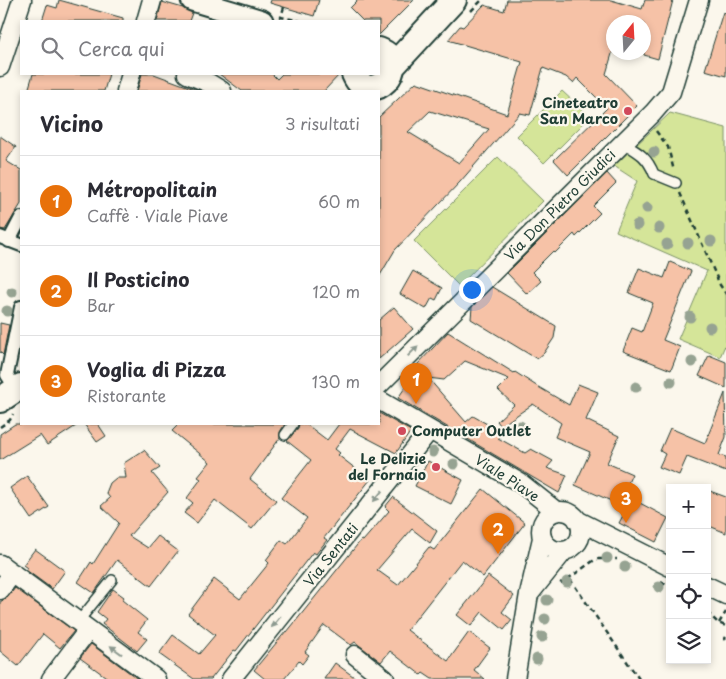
<!DOCTYPE html>
<html lang="it">
<meta charset="utf-8">
<style>
body{margin:0;font-family:"Playpen Sans",sans-serif;background:#f2f2f3;color:#2b2b33}
.controls{position:absolute;right:15px;bottom:15px;display:grid;overflow:hidden;border-radius:0px;box-shadow:0 2px 8px #0003}
.controls button{width:45px;height:45px;display:grid;place-items:center;padding:0;border:0;border-bottom:1px solid #e1e1e2;background:#fff;color:#2b2b33;font:25px sans-serif}
.compass{position:absolute;left:606px;top:15px;width:45px;height:45px;border-radius:50%;background:#fff;box-shadow:0 2px 8px #0003;rotate:18deg}
.you{position:absolute;left:471px;top:289px;width:18px;height:18px;margin:-12px;border:4px solid #fff;border-radius:50%;background:#1a73e8;box-shadow:0 0 0 8px #1a73e833}
.badge{display:grid;place-items:center;width:32px;height:32px;border-radius:50%;background:#d1495b;color:#fff;font-size:16px;font-weight:700}
.pin{position:absolute;translate:-50% -41px;filter:drop-shadow(0 1px 2px #0008)}
.pin::after{content:'';position:absolute;top:26px;width:18px;height:15px;background:inherit;clip-path:polygon(0 0,100% 0,50% 100%)}
.list{margin:0;padding:0;list-style:none}
h2{display:flex;justify-content:space-between;align-items:center;height:65px;margin:0;padding:0 20px;font-size:21px}
h2 small{font-size:16px;font-weight:400;color:#7c7c81}
.list li{display:grid;grid-template-columns:32px 1fr auto;gap:15px;align-items:center;box-sizing:border-box;height:90px;padding:0 20px;border-top:1px solid #e1e1e2}
.list b{display:block;font-size:19px;white-space:nowrap}
.list p{margin:0;font-size:16px;white-space:nowrap;color:#7c7c81}
.list em{font-size:16px;font-style:normal;color:#7c7c81}
.icon{flex:none;width:28px;height:28px;fill:none;stroke:currentColor;stroke-width:2;stroke-linecap:round;stroke-linejoin:round}
.map{position:relative;flex:none;width:726px;height:679px;overflow:hidden}
.search{position:absolute;background:#fff;box-shadow:0 2px 8px #0003;left:20px;top:20px;width:360px;height:55px;display:flex;align-items:center;gap:12px;box-sizing:border-box;padding:0 18px;border-radius:0px;color:#7c7c81;font-size:19px}
.panel{position:absolute;background:#fff;box-shadow:0 2px 8px #0003;left:20px;top:90px;width:360px;height:335px;border-radius:0px}
.map>svg:first-child{display:block}
.green{fill:#d5e599;stroke:#7a9166}
.building{fill:#f6c2a7;stroke:#1f3d34;fill-rule:evenodd}
.lines{fill:none;stroke-linecap:round;stroke-linejoin:round}
.service-casing{stroke:#1f3d34;stroke-width:12}
.pedestrian-casing{stroke:#1f3d34;stroke-width:16}
.minor-casing{stroke:#1f3d34;stroke-width:21}
.tertiary-casing{stroke:#1f3d34;stroke-width:25}
.secondary-casing{stroke:#1f3d34;stroke-width:28}
.path{stroke:#1f3d34;stroke-width:2.5;stroke-dasharray:5 4;stroke-linecap:butt}
.service{stroke:#fbf7ec;stroke-width:9}
.pedestrian{stroke:#fbf7ec;stroke-width:12}
.minor{stroke:#fbf7ec;stroke-width:18}
.tertiary{stroke:#fbf7ec;stroke-width:21}
.secondary{stroke:#fbf7ec;stroke-width:24}
.tree{fill:#96a392}
.oneway{fill:#8d9a90}
.poi-dot{fill:#d1495b;stroke:#fbf7ec;stroke-width:2}
.labels{text-anchor:middle;stroke-width:4.5;stroke-linejoin:round;paint-order:stroke}
.poi-label{font-size:14px;font-weight:bold;fill:#1f3d34;stroke:#fbf7ec;text-anchor:end}
.street-label{font-size:14px;fill:#1f3d34;stroke:#fbf7ec}
</style>
<div class="map">
<svg width="726" height="679" viewBox="0 0 726 679">
<rect width="100%" height="100%" fill="#fbf7ec"/>
<filter id="ink" filterUnits="userSpaceOnUse"><feTurbulence type="fractalNoise" baseFrequency=".02" numOctaves="2"/><feDisplacementMap in="SourceGraphic" scale="10" xChannelSelector="R" yChannelSelector="G"/><feConvolveMatrix kernelMatrix="1 2 1 2 8 2 1 2 1" color-interpolation-filters="sRGB"/></filter>
<g filter="url(#ink)">
<path class="green" d="M562,91l28,26 -46,46 -27,-27z
M670,113l56,15v215l-6,14 -42,-18 29,-68 -91,-40 21,-50 -23,-15z
M498,157l45,44 -84,85 -45,-45z"/>
<path class="building" d="M59,0l64,18v3h-81l5,-16 10,3z
M271,0h48l-5,16 -44,-13z
M358,0h56l-35,35v-14h-16l-13,-13z
M507,0h104l31,9 3,-9h28l-15,59 -14,-4v-33h-30v25l-8,27 31,32 -69,69 -14,-15 53,-52 -30,-30 -4,5 -7,-6 -23,-9 -13,47 -10,-2 -60,69 -65,68 -16,27v-160l37,-35 91,32 15,-52 -74,-22 12,-14 3,1 21,-22 20,6zM430,111l59,18 -30,34 -51,-31z
M162,2l21,6 9,5 -3,8h-32z
M723,12l3,1v63l-21,-6z
M33,74h76l-5,17h-76z
M142,74h12l46,17h-63z
M219,74h53l5,5 5,-5h58l-16,17h-82z
M0,136l16,11 -10,14 15,9v34l-16,26 -5,-1z
M607,173l9,10 -23,23 7,7 -24,24 -2,-3 -19,19 -2,-2 -21,21 9,9 -14,13 -20,-21z
M670,262l21,9 -28,69 17,7 -9,23 -48,-19 9,-23 10,4 11,-29 -24,-10 10,-25 25,10z
M413,271l29,17 -6,12 -4,-2 -6,11 -26,-15z
M492,287l64,39 -2,12 -10,15 -7,6 -66,-40 1,-12z
M394,307l19,22 -34,30v-39z
M0,323l9,2 -6,30 -3,-3z
M448,332l66,41 1,-1 20,13 34,20 9,-21 20,8 -12,28 33,16 -12,27 25,11 -9,20 45,24 -12,24 -37,-19 8,-15 -52,-23 15,-33 -35,-15 6,-14 -28,-19 -32,22 -4,-5 17,-16 -16,-15 11,-11 -44,-18 -21,19 -16,-2 38,44 7,-6 30,17 -5,5 27,15 6,-4 22,12 -6,7 20,7 -8,18 -161,-95 21,-31 -2,-2z
M709,355l17,7v26l-27,-12z
M725,393l1,44 -7,18 7,2v15l-39,-15 -8,18 -20,-8 6,-13 -5,-3 10,-23 35,15z
M379,413l32,18 -15,22 -46,-24 -15,20 5,4 -2,2 32,25 -46,58 3,2 -11,14 -3,-2 -77,99 -2,-1 -23,29h-17l-35,-25 14,-19 26,19 16,-19 -27,-21 26,-35 26,20 29,-36 -3,-3 15,-20 6,4 20,-26 -26,-20 30,-38 -24,-19 11,-13 1,-4h7l21,16 12,-16h40z
M15,424h64l-32,21 -7,-10 -40,25v-26z
M84,424h14l8,12 -9,6z
M179,424h106l-5,8v6l-30,41 26,21 -24,29 -37,-29 -18,23 -13,-10 9,-10 -6,-5 14,-19 -3,-2 12,-15 -38,-31z
M144,450l16,18 -8,5 16,19 -39,44 19,12 10,-12 20,15 -27,35 -34,-26 -23,33 -16,-11 13,-20 2,2 26,-41 -18,-17 9,-8 -4,-5 4,-10 6,-5h10l-2,-15z
M428,461l35,19 -12,24 -36,-18z
M27,476l22,31 -18,12 -21,-31z
M483,489l42,34 -42,54 -21,-17 -55,70 41,31 21,-29 21,16 -16,22 11,9h-53l-9,-6 -2,2 -31,-24 -9,11 -26,-20 -4,3 -27,-20 -19,27 4,3 -7,9 -3,-3 -15,18h-19l-11,-9 32,-39 1,1 74,-92 2,1 26,-30 -4,-4 8,-10 44,34 -7,12 -18,-14 -35,41 21,15 31,-38 5,3z
M707,490l19,7v36l-19,-8z
M35,549l30,22 -13,18 -26,-19 1,-2 -4,-3z
M488,576l26,20 -12,16 10,8 -8,10 -22,-18 -11,14 -14,-11z
M15,588l59,43 -14,17 -17,-14 -25,32 -18,-15v-49l8,-5z
M113,589l11,8 -2,3 25,20 -9,12 9,7 -10,12 -35,-27 4,-5 -9,-7z
M91,644l47,35h-29l-29,-21z
M335,663l22,16h-33z"/>
<g class="lines">
<g class="service-casing">
<path id="service" d="M623,143c15,9 24,13 31,31l22,9
M285,435l8,-11
M78,622l34,-42"/>
</g>
<g class="pedestrian-casing">
<path id="pedestrian" d="M0,237l21,8
M9,241l12,-23
M16,389l-9,-14 14,-68"/>
</g>
<g class="minor-casing">
<path id="minor" d="M146,21l6,-21
M0,67l22,-67
M187,74l22,9 13,8
M126,91l5,-17
M379,385l274,-272 18,-21 28,-92
M379,400l143,84 34,27
M541 531a20 20 0 1 1 40 0a20 20 0 1 1-40 0Z
M577,520l93,47
M0,564l156,115
M707,586l19,9
M0,590l13,-17
M531,592l33,-41
M355,655l30,24
M51,679l37,-49
M231,679l199,-249
M515,679l14,-85 13,-56"/>
</g>
<g class="tertiary-casing">
<path id="tertiary" d="M192,0l70,21"/>
</g>
<g class="secondary-casing">
<path id="secondary" d="M392,67l62,-67
M354,74c16,37 60,-11 25,-24
M0,400l21,-14"/>
</g>
<path class="path" d="M284,7l-3,10 19,4
M471,11l11,-11
M656,131l12,16 6,24
M680,193l40,92 6,9
M0,427l10,-7 3,-6
M570,579l69,100
M560,582l2,1 34,-24h21
M661,582l9,5
M707,612l11,11 8,3
M719,623l7,-11
M724,640l2,-3"/>
<use href="#service" class="service"/>
<use href="#pedestrian" class="pedestrian"/>
<use href="#minor" class="minor"/>
<use href="#tertiary" class="tertiary"/>
<use href="#secondary" class="secondary"/>
</g>
<g class="tree">
<circle cx="654" cy="152" r="5.5"/>
<circle cx="647" cy="208" r="5.5"/>
<circle cx="637" cy="225" r="5.5"/>
<circle cx="659" cy="228" r="5.5"/>
<circle cx="711" cy="241" r="5.5"/>
<circle cx="688" cy="243" r="5.5"/>
<circle cx="667" cy="244" r="5.5"/>
<circle cx="12" cy="292" r="5.5"/>
<circle cx="7" cy="311" r="5.5"/>
<circle cx="690" cy="317" r="5.5"/>
<circle cx="710" cy="327" r="5.5"/>
<circle cx="692" cy="362" r="5.5"/>
<circle cx="671" cy="382" r="5.5"/>
<circle cx="636" cy="387" r="5.5"/>
<circle cx="520" cy="426" r="5.5"/>
<circle cx="433" cy="452" r="5.5"/>
<circle cx="454" cy="464" r="5.5"/>
<circle cx="607" cy="558" r="5.5"/>
<circle cx="625" cy="567" r="5.5"/>
<circle cx="567" cy="582" r="5.5"/>
<circle cx="659" cy="587" r="5.5"/>
<circle cx="547" cy="600" r="5.5"/>
<circle cx="545" cy="619" r="5.5"/>
<circle cx="542" cy="637" r="5.5"/>
<circle cx="537" cy="659" r="5.5"/>
</g>
<defs><path id="oneway-solid" d="M-6-.8H1V-3.2L6.5 0L1 3.2V.8H-6Z" transform="scale(1.25)"/></defs>
<g class="oneway">
<use href="#oneway-solid" transform="translate(413 351) rotate(-45)"/>
<use href="#oneway-solid" transform="translate(378 496) rotate(129)"/>
<use href="#oneway-solid" transform="translate(276 622) rotate(129)"/>
<use href="#oneway-solid" transform="translate(116 650) rotate(-144)"/>
</g>
</g>
<g class="poi-dot">
<circle cx="628" cy="111" r="5"/>
<circle cx="402" cy="431" r="5"/>
<circle cx="436" cy="467" r="5"/>
</g>
<g class="labels">
<g class="poi-label">
<text x="618" y="108">Cineteatro<tspan x="618" dy="16">San Marco</tspan></text>
<text x="412" y="436" text-anchor="start">Computer Outlet</text>
<text x="426" y="464">Le Delizie<tspan x="426" dy="16">del Fornaio</tspan></text>
</g>
<g class="street-label">
<text transform="translate(560 205) rotate(-45)" y="5">Via Don Pietro Giudici</text>
<text transform="translate(507 478) rotate(33)" y="5">Viale Piave</text>
<text transform="translate(331 555) rotate(-51)" y="5">Via Sentati</text>
</g>
</g>
</svg>
<div class="controls">
<button>+</button>
<button>−</button>
<button><svg class="icon" aria-label="locate" viewBox="0 0 24 24"><circle cx="12" cy="12" r="6"/><path d="M12 2v4M12 18v4M2 12h4M18 12h4"/></svg></button>
<button><svg class="icon" aria-label="layers" viewBox="0 0 24 24"><path d="M12 4l9 5-9 5-9-5zM3 14l9 5 9-5"/></svg></button>
</div>
<svg class="compass" viewBox="-18 -18 36 36"><path d="M0-13l5 13h-10z" fill="#e53935"/><path d="M0 13l5-13h-10z" fill="#7c7c81"/></svg>
<div class="you"></div>
<div class="pin badge" style="left:416px;top:404px;background:#e8710a">1</div>
<div class="pin badge" style="left:498px;top:554px;background:#e8710a">2</div>
<div class="pin badge" style="left:626px;top:523px;background:#e8710a">3</div>
<div class="search"><svg class="icon" aria-label="search" viewBox="0 0 24 24"><circle cx="10" cy="10" r="6"/><path d="M15 15l6 6"/></svg>Cerca qui</div>
<section class="panel">
<h2>Vicino<small>3 risultati</small></h2>
<ul class="list">
<li><span class="badge" style="background:#e8710a">1</span><div><b>Métropolitain</b><p>Caffè · Viale Piave</p></div><em>60 m</em></li>
<li><span class="badge" style="background:#e8710a">2</span><div><b>Il Posticino</b><p>Bar</p></div><em>120 m</em></li>
<li><span class="badge" style="background:#e8710a">3</span><div><b>Voglia di Pizza</b><p>Ristorante</p></div><em>130 m</em></li>
</ul>
</section>
</div>
